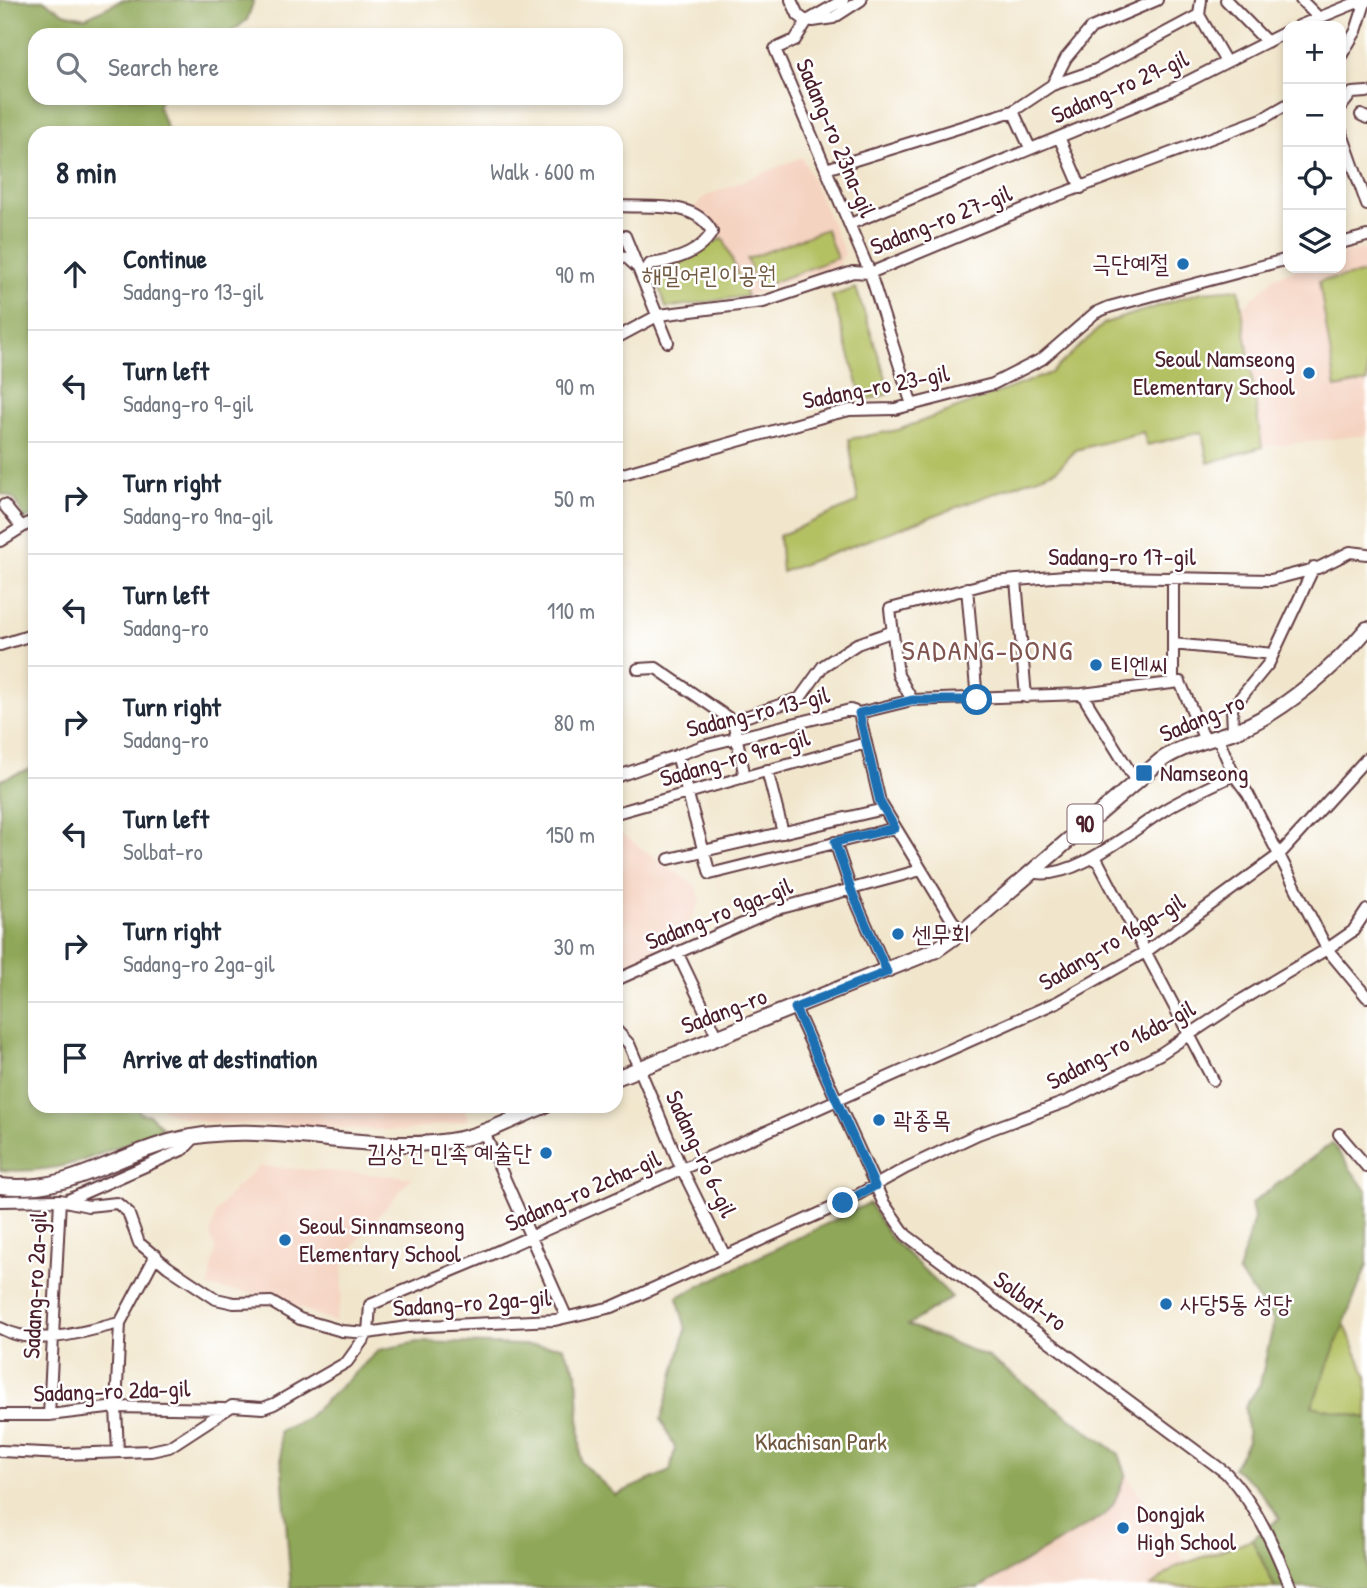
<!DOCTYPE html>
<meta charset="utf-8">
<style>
body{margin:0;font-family:"Patrick Hand","Poor Story",sans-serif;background:#f2f2f3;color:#1f2937}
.controls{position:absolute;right:21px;top:21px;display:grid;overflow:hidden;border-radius:14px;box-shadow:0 4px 10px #0003}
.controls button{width:63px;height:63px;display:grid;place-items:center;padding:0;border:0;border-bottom:2px solid #e0e1e3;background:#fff;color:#1f2937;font:35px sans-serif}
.stop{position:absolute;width:21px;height:21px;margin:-16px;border:5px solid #1f6fb2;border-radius:50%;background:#fff}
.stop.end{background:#1f6fb2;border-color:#fff;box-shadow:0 2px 7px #0008}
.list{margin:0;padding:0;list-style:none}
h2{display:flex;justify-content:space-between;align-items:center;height:91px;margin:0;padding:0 28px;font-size:30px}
h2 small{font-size:23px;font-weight:400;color:#747a83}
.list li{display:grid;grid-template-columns:46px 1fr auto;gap:21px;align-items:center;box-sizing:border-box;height:112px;padding:0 28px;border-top:2px solid #e0e1e3}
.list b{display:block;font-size:26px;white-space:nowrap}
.list p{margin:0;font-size:23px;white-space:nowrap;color:#747a83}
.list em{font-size:23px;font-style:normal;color:#747a83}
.icon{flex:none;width:38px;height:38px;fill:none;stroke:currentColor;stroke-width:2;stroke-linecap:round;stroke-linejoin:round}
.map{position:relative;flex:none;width:1367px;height:1588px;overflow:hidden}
.search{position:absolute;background:#fff;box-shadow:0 4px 10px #0003;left:28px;top:28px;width:595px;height:77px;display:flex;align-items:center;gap:18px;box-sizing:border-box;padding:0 24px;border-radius:21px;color:#747a83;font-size:26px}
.panel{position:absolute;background:#fff;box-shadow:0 4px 10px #0003;left:28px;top:126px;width:595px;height:987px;border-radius:21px}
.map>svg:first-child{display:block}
.built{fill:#f5d3c1}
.green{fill:#b4c163;stroke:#7f7047;stroke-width:2}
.forest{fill:#8fa759;stroke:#6c6342;stroke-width:2}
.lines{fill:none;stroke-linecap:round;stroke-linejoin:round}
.minor-casing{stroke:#633d43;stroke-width:14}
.major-casing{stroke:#633d43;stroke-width:18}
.minor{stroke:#fff;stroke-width:10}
.major{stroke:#fff;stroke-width:14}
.route{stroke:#1f6fb2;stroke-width:9}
.poi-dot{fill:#1f6fb2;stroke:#fff;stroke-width:2.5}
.labels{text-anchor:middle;stroke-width:5;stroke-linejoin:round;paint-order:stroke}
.shield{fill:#fff;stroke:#80626b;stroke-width:2}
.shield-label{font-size:23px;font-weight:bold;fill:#4a1f2b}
.street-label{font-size:24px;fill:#4a1f2b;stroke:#fff}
.poi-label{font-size:24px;fill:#4a1f2b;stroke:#fff;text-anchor:start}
.park-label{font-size:24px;fill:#6f583f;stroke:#fff}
.quarter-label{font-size:28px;letter-spacing:2px;fill:#81554f;stroke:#fff}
</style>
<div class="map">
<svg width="1367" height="1588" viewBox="0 0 1367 1588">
<rect width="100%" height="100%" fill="#fff"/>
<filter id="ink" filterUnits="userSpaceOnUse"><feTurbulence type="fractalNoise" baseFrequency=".0143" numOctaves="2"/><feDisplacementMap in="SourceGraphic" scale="14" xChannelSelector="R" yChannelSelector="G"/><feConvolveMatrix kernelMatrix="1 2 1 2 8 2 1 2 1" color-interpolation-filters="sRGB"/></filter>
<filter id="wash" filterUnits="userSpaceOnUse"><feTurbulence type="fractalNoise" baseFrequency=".00686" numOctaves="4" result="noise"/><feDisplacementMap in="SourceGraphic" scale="28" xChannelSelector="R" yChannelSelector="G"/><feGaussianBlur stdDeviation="1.57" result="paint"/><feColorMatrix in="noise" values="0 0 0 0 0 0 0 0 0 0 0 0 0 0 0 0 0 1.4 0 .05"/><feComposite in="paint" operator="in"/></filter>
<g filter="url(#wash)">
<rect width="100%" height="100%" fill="#f1e6cc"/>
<path class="built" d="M802,157l43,96 -7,12 -91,31 -24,-58 -34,-25 15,-16z
M1367,248v187l-105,12 -21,-137 34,-33 22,-9h44v-14z
M616,830l81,57 3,14 -24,48 -60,25z
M158,1106h305l6,14 -65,11 -199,-9 -33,-8z
M259,1166l153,11 -57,67 -12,23 -1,30 -7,25 -65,-26 -62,-9 8,-39 -6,-12 6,-24 15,-20z
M1126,1474l60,89 66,-24 23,49h-296l124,-72 10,-11z"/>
<path class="green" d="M826,229l11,29 -79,30 -11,-29z
M723,238l24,58 -81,12 -11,-35z
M1367,273v109l-31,6 -17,-107z
M856,288l35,105 -28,8 -31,-105z
M1239,289l23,158 -54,16 -6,-31 -55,13 -4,-13 -67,18 -19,20 -275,102 -3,-36 79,-34 -9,-63 49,-9 153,-57 54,-50 96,-31z
M1344,1323l23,54v41l-56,-11z
M1252,1539l23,49 -124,-2 25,-19z"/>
<path class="forest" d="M0,0h43l21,13 21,5 37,-18h132l-7,20 -19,15h-193v63h126l-3,8 11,27h-134v381l-11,6 -9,-21 -15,-6z
M35,767v339h102l3,7 10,2 13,13c-61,24 -94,47 -163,42v-390z
M1332,1143l35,49v73l-55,141 55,12v170h-92l-23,-49 28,-21 -26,-34 -21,-16 15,-27 -3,-34 15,-23 14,-63 -36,-49 16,-54 -3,-14z
M869,1203l21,34 62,60 -44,28 80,32 131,97 7,20 -13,31 -10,11 -124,72h-688l-12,-157 28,-13 72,-68 39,-8 144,4 15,26 4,90 34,33 55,-24 5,-23 -14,-28 25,-91 -9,-32z"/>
</g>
<g filter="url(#ink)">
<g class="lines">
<g class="minor-casing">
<path id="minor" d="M791,0l7,15 9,7
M843,0l-36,21 -12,19 -20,9 95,224 42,132
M1226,0l41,42
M1301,0l17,17
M1199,15l27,47
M813,21l20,-3 28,-18
M1299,26l64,-26
M1341,56l15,-25 10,-31
M1052,85l44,-15 103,-55 2,-15
M1341,107l11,-14 15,-1
M1013,111l17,37
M1361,115l6,3
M1341,131l26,74
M1059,137l22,51
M826,169l187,-58 39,-26 14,-27 25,-30 66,-28
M620,206c31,2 76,-6 92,26 -12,22 -39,29 -62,32l-7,11
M850,224l315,-131 123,-62
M625,236l43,106
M1341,243l26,-7
M616,257l11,1 10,9
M616,338l43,-23 104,-13 90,-30 17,1 178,-74 214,-80 26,-15
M616,476l213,-61 21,-5 45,-1 98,-25 49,-25 53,-46 14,-6 179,-48
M4,505l17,21
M0,541l35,-22
M1173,576v107
M1016,580l10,117
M967,588l10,112
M1173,644l100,10
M0,645l35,-11
M638,669l18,-1 77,53 67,-23 23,-32 34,-22 34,-12
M1082,694l53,86
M912,700l-14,-25 -8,-66 103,-27 72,-6 206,4 47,-12 32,-16 17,2
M859,713l21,89 80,131
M733,721l12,56
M1233,731l-1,-23 37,-45 45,-96
M1217,736l17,39 14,19 79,155 40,48
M677,755l33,119 185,-46
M767,770l16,63
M616,777l87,-31 147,-36 9,3 53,-13 170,-6 98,-12 24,56
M616,813l250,-70
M835,842l16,48 36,82
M1095,856l118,224
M669,859l215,-50
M1031,872c42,11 99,-41 135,-63 22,-13 45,-23 68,-34
M677,952l41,86
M616,980l158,-70 147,-40
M795,1008l88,194 23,33 320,238c31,33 48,73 65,115
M616,1030l13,14 50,119 46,93
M483,1130l83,186
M1339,1134l28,33
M68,1200l116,-51 12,-13
M0,1201l60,-1 28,6 29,-3 11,9 11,31 29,24 48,32 18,4 37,-1 29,17 42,12 26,2 39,-6 148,-7 57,-13 231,-104 63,-35 72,-34 90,-33 92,-47 83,-55 84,-50 26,-18 14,-21
M0,1328c38,20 80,4 120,-5
M0,1415h49l67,-8 108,2
M49,1415l11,-215
M0,1451l65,3 86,-3 18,-4 63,-41 31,2 11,-4 73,-42 21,-29 2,-28 108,-45 579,-258 90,-51 132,-96 88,-97
M118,1452l-2,-45 4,-84 36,-68"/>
</g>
<g class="major-casing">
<path id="major" d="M616,1078l320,-128 31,-22 193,-167c26,-18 52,-21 80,-32 44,-18 97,-64 127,-100
M0,1186c67,8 111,-29 173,-45 93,-25 194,17 287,-2 28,-6 57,-22 84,-33"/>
</g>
<use href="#minor" class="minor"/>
<use href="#major" class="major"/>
</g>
</g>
<g class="lines" filter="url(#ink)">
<path class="route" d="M843,1203l32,-17 -80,-178 92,-36 -36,-82 -16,-48 60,-14 -15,-26 -21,-89 53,-13h65"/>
</g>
<g class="poi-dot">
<circle cx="1183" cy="264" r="7"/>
<circle cx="1309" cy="373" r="7"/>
<circle cx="1096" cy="665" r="7"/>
<rect x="1135" y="764" width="18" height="18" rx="3.5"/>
<circle cx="898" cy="934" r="7"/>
<circle cx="879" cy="1120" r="7"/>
<circle cx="546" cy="1153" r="7"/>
<circle cx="285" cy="1240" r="7"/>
<circle cx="1166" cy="1304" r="7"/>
<circle cx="1123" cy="1528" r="7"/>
</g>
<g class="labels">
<rect class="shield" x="1067.5" y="804.5" width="35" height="39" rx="5"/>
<g class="shield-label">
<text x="1085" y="832">90</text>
</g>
<g class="street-label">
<text transform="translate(1120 87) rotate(-24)" y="8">Sadang-ro 29-gil</text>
<text transform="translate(836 138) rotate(67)" y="8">Sadang-ro 23na-gil</text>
<text transform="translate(941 220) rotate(-22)" y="8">Sadang-ro 27-gil</text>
<text transform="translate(876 387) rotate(-11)" y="8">Sadang-ro 23-gil</text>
<text x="1122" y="565">Sadang-ro 17-gil</text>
<text transform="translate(758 712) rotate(-14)" y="8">Sadang-ro 13-gil</text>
<text transform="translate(1202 718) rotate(-23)" y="8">Sadang-ro</text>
<text transform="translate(735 758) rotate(-16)" y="8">Sadang-ro 9ra-gil</text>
<text transform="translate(719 914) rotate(-22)" y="8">Sadang-ro 9ga-gil</text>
<text transform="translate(1112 942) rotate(-31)" y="8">Sadang-ro 16ga-gil</text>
<text transform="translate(724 1011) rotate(-21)" y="8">Sadang-ro</text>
<text transform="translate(1121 1045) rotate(-28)" y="8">Sadang-ro 16da-gil</text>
<text transform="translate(701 1154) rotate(65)" y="8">Sadang-ro 6-gil</text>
<text transform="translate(583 1191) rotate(-24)" y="8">Sadang-ro 2cha-gil</text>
<text transform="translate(35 1285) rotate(-87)" y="8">Sadang-ro 2a-gil</text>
<text transform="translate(1030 1301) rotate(36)" y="8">Solbat-ro</text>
<text transform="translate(472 1303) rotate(-4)" y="8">Sadang-ro 2ga-gil</text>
<text transform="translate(112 1391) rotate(-2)" y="8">Sadang-ro 2da-gil</text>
</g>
<g class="poi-label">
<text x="1169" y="272" text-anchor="end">극단예절</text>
<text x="1295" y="367" text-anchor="end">Seoul Namseong<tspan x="1295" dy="28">Elementary School</tspan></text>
<text x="1110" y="673">티엔씨</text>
<text x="1160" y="781">Namseong</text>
<text x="912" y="942">센무회</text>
<text x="893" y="1128">곽종목</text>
<text x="532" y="1161" text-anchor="end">김상건 민족 예술단</text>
<text x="299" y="1234">Seoul Sinnamseong<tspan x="299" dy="28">Elementary School</tspan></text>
<text x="1180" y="1312">사당5동 성당</text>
<text x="1137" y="1522">Dongjak<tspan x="1137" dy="28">High School</tspan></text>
</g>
<g class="park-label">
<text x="709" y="283">해밀어린이공원</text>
<text x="821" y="1450">Kkachisan Park</text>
</g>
<g class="quarter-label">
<text x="988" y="660">SADANG-DONG</text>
</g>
</g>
</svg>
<div class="controls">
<button>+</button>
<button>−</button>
<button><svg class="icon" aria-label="locate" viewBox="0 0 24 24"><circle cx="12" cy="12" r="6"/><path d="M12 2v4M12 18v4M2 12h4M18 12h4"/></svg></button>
<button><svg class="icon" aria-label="layers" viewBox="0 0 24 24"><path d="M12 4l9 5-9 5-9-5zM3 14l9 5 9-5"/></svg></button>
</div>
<div class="stop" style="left:977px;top:700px"></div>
<div class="stop end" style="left:843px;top:1203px"></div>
<div class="search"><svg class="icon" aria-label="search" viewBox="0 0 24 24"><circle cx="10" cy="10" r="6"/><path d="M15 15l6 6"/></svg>Search here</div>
<section class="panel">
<h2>8 min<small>Walk · 600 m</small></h2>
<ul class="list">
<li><svg class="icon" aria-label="ahead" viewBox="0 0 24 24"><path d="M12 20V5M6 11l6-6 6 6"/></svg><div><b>Continue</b><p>Sadang-ro 13-gil</p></div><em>90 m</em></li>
<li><svg class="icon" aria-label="left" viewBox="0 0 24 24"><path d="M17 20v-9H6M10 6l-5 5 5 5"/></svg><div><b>Turn left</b><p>Sadang-ro 9-gil</p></div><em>90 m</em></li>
<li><svg class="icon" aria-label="right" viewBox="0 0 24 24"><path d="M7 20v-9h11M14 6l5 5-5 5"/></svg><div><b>Turn right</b><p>Sadang-ro 9na-gil</p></div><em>50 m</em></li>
<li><svg class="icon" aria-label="left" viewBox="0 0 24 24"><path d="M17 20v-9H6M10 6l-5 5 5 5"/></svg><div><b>Turn left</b><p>Sadang-ro</p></div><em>110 m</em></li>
<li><svg class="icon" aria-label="right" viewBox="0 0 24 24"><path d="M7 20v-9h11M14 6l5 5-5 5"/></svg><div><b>Turn right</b><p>Sadang-ro</p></div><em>80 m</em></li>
<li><svg class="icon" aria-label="left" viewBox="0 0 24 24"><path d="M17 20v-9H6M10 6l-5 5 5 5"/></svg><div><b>Turn left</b><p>Solbat-ro</p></div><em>150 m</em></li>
<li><svg class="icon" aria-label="right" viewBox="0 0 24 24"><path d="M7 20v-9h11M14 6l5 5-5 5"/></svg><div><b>Turn right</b><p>Sadang-ro 2ga-gil</p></div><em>30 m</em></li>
<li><svg class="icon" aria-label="arrive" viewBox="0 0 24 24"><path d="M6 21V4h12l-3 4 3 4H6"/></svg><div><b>Arrive at destination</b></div></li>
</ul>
</section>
</div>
